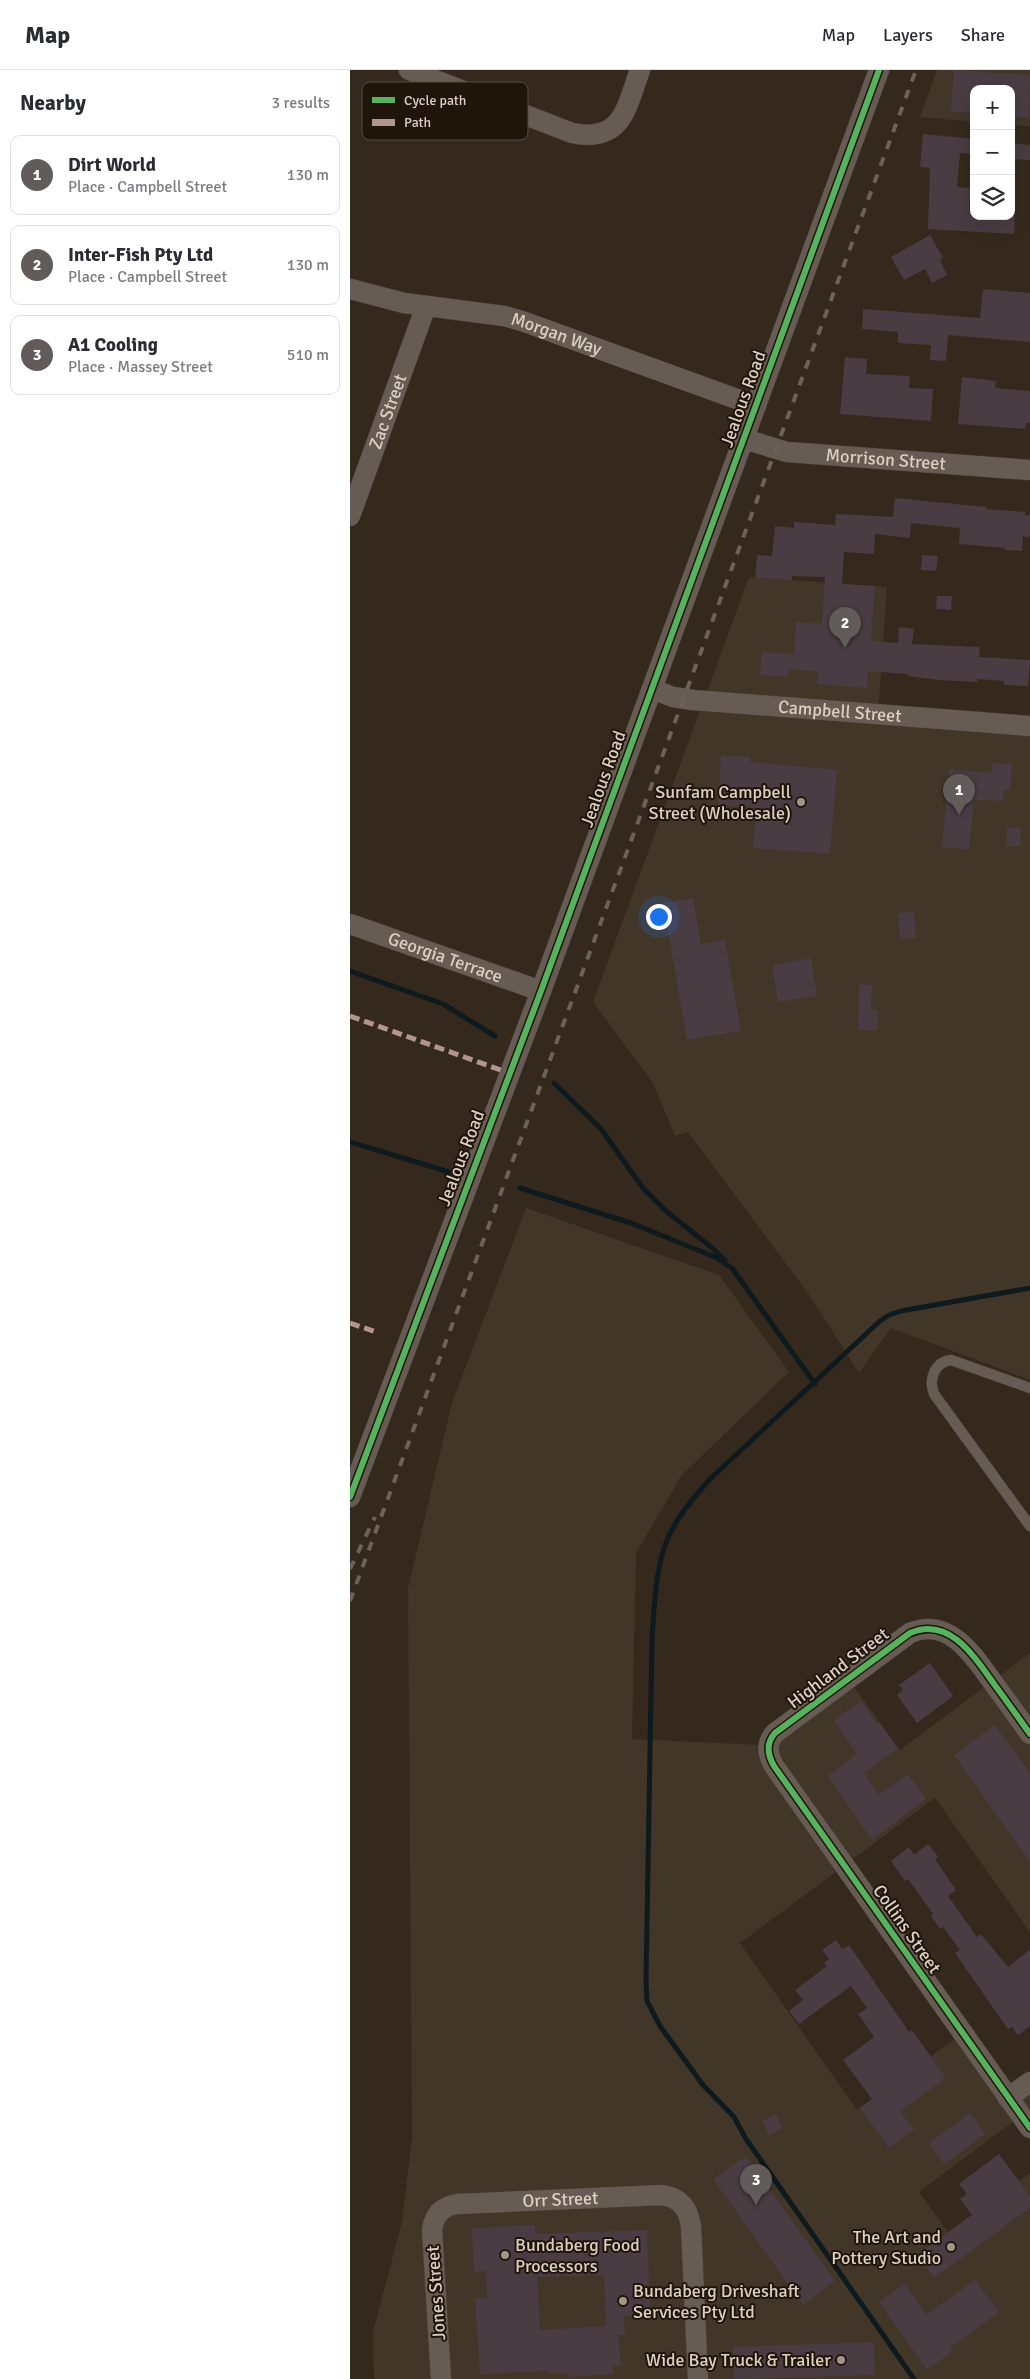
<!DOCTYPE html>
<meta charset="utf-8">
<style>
body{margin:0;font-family:Signika,sans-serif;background:#f2f2f3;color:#2b2b33}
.controls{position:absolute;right:15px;top:15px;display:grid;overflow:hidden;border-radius:10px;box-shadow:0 5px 20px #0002}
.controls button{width:45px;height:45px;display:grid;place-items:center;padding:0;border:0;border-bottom:1px solid #e1e1e2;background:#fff;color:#2b2b33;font:25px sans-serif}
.you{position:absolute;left:308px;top:846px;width:18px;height:18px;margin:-12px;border:4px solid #fff;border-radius:50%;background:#1a73e8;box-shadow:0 0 0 8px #1a73e833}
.badge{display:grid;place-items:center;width:32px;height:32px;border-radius:50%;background:#615b59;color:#fff;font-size:16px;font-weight:700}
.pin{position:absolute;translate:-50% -41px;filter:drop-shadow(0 1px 2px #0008)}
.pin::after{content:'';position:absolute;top:26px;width:18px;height:15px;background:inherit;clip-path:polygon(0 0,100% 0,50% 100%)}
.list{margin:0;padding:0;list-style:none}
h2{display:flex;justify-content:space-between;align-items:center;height:65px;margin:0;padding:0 20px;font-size:21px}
h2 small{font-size:16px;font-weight:400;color:#7c7c81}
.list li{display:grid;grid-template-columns:32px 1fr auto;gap:15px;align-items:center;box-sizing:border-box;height:80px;margin:0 10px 10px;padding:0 10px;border:1px solid #e1e1e2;border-radius:10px}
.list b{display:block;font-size:19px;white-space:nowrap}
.list p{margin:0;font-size:16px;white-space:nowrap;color:#7c7c81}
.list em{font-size:16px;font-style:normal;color:#7c7c81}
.icon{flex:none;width:28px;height:28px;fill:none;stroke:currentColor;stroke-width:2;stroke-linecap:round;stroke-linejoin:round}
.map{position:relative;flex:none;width:680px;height:2309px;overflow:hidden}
header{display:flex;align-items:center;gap:30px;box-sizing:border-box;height:70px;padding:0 25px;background:#fff;border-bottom:1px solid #e1e1e2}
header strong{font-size:24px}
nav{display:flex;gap:28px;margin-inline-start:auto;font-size:18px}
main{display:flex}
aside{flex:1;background:#fff}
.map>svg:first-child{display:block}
.industrial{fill:#423628}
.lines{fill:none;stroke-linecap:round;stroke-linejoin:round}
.stream{stroke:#0e1a1d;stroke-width:5}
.building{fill:#493c43;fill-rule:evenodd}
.service-casing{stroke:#52473e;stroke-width:11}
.minor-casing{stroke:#52473e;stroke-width:21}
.service{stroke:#665c53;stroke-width:10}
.minor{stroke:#665c53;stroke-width:20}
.rail{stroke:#6b6259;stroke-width:4;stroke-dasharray:9 9;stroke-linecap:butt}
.quiet{stroke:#b2968c;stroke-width:5;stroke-dasharray:10 5;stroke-linecap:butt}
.cycleway-casing{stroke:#1f150b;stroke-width:9}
.cycleway{stroke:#56b35d;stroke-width:6}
.poi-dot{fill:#a39588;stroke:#1f150b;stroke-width:2}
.labels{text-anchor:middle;stroke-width:4;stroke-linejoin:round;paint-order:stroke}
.street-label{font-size:18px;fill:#decfc2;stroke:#1f150b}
.poi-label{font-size:18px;fill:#decfc2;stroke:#1f150b;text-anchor:end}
.key{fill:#1f150b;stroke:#584d42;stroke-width:1}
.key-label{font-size:14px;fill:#decfc2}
</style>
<header>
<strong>Map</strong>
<nav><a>Map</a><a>Layers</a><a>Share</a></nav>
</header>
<main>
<aside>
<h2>Nearby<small>3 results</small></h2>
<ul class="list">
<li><span class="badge">1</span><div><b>Dirt World</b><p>Place · Campbell Street</p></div><em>130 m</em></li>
<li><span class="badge">2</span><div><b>Inter-Fish Pty Ltd</b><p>Place · Campbell Street</p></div><em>130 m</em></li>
<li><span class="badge">3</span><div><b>A1 Cooling</b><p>Place · Massey Street</p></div><em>510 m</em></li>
</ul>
</aside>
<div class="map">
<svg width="680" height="2309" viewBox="0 0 680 2309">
<rect width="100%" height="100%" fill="#35291d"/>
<path class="industrial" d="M587,0h93v56l-19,-1v-36h-37v33l-54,-5z
M399,507l138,10 -9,126 152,12v655l-139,-52 -32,45 -49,-77 -122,-164 -13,4 -22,-53 -60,-81z
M176,1138l193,67 70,97 -107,103 -46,78 -4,186 129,6 88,-65 51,70 130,-97v279l-95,-134 -195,145 117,167 107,-78 44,63 22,-16v46l-8,-10 -103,77 29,40 82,-59v206h-656l-1,-47 29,-110 10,-85 -4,-549 44,-185z"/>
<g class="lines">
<path class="stream" d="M0,901l93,33 52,32
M204,1013l47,46 42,59 23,23 45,36 14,13
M0,1072l99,30
M170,1118l111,35 84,34 17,11 83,116
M564,2309l-168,-240 -12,-22 -31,-32 -43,-59 -13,-25 -1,-21 6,-342c3,-39 3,-84 25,-117 9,-15 22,-29 33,-42l170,-158 9,-6 12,-4 129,-23"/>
</g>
<path class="building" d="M604,0l76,5 -1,43 -18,-2v-27h-37v24l-23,-1z
M573,64l51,5v15l-14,-1 -3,34 13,1 -1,22h5v6h41l-1,18 -86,-5 2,-61 -10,-1z
M661,73l19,2v15l-16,-1 1,-3h-4z
M580,165l13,23 -3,2 7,15 -15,8 -7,-14 -21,11 -13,-23z
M633,219l47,4v49l-82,-7 -2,26 -16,-1 1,-15 -33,-2v-11l-36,-3 1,-20 117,9z
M495,287l22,2 -1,15 44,2 -1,12 24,1 -2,32 -91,-7z
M612,307l34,4 -1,7 35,3v32h-4l-1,6 -67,-5z
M545,428l91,9v2l39,3v3h5v22l-7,-1 -1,15 -17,-1v-2l-46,-4 1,-16 -49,-5 -1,15 -35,-4 -1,20 -30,-2 -2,32 33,2 -4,55 27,2 1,-16 15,2 -2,15 68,3 -1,10 51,3 -2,26 -24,-1v-4l-26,-2 -1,3 -39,-2 -30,-4v-2l-40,-3 -1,17 -50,-4 1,-12 -29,-3 -1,8 -28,-2 2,-23 32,2 2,-32 26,2 3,-47 -33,-1v4l-37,-2 2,-23 15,1 3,-30 19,2v-6l41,3 1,-11 57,3z
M572,485l16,1 -2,15 -15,-1z
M587,526h15l-1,14 -15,-1z
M371,685l29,2v5l87,8 -7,84 -77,-6 3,-40 -38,-3z
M642,693l20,1 -2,26h-6l-1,11 -29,-1 -5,50 -27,-3 7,-78 42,4z
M657,757l14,1 -1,18h-14z
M343,828l8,46 24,-4 16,91 -54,9 -24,-137z
M564,842l2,26 -16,1 -2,-26z
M461,888l6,38 -39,6 -6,-37z
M509,914l13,1 -1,25h7v20h-20z
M580,1593l23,33 -36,27 -20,-28 6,-5 -4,-5z
M511,1631l16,23 2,-2 19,26 -34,25 15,22 29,-21 18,25 -54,41 -44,-64 29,-22 -23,-34z
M645,1655l35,48v89l-76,-107z
M578,1774l10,13 -3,2 21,31 -8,6 29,41 4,-3 27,33 22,-17v76l-12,9 -6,-8 -4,2 -53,-76 5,-3 -17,-23 -3,2 -9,-13 2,-2 -25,-35 -3,2 -14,-20 18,-14 5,8z
M486,1870l6,9 7,-4 60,87 3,-2 34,48 -46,33 14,19 -25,18 -29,-40 12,-9 -29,-39 31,-23 -16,-23 9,-6 -16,-22 -52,38 -10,-13 14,-11 -8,-10 32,-24 -3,-3 5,-4 -7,-9z
M620,2043l15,21 -41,30 -15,-21z
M426,2045l6,13 -13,7 -7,-14z
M649,2084l31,42v12l-96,70 -17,-23 55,-40 -12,-16 7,-5 -8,-10z
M396,2086l89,125 -32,24 -90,-126z
M185,2155v9l112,-4 3,85 -26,1 1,19h-7l3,30 -8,1 1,8 -47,3v-4l-19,1 -1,-3 -67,3 -5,-75 12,-1 -1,-27 -12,1 -2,-44zM254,2205l2,51 -66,4 -3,-53z
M625,2210l24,32 -49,36 2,4 -25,18 -48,-68 26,-18 21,31z
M524,2272l1,33 -141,4 -1,-32z"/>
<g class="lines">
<g class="service-casing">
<path id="service" d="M680,1318l-79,-28c-16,2 -23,19 -17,34l96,132"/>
</g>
<g class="minor-casing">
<g id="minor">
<path d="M59,0l163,63c51,10 54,-25 68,-63"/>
<path id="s1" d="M0,219l54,14 100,13 18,5 234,85"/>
<path id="s2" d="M394,369l43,13 243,18"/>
<path id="s3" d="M0,446l76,-210"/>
<path id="s4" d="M302,619l21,8 20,3 337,26"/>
<path id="s5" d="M0,854l191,67"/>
<path d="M0,1427l191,-506 338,-921"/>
<path d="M680,1664c-12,-17 -24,-34 -36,-50 -20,-28 -45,-68 -84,-51l-135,100c-9,10 -8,21 -1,33l256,362"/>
<path d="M658,2028l22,-16"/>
<path id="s6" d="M91,2309l-9,-150c3,-15 9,-22 25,-25l205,-9c19,3 26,13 29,31l7,153"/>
</g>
</g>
<use href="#service" class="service"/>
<use href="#minor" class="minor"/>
<path class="rail" d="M0,1499l25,-52
M0,1531l566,-1531"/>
<path class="quiet" d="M0,946l159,57
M0,1253l26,9"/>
<g class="cycleway-casing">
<path id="cycleway" d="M0,1427l191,-506 338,-921
M680,1664c-12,-17 -24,-34 -36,-50 -20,-28 -45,-68 -84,-51l-135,100c-9,10 -8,21 -1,33l256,362"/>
</g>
<use href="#cycleway" class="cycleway"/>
</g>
<g class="poi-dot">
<circle cx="451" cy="732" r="5"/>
<circle cx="601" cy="2177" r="5"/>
<circle cx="155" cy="2185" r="5"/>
<circle cx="273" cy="2231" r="5"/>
<circle cx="491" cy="2290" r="5"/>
</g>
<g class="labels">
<g class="street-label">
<text dy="6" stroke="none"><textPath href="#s1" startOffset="212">Morgan Way</textPath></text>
<text transform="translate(393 329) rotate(-70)" y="6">Jealous Road</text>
<text dy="6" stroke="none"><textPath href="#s3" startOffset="111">Zac Street</textPath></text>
<text dy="6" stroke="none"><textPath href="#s2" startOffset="144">Morrison Street</textPath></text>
<text dy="6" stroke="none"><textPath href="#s4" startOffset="190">Campbell Street</textPath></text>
<text transform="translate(253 709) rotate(-70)" y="6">Jealous Road</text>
<text dy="6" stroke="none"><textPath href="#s5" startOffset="101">Georgia Terrace</textPath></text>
<text transform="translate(111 1088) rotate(-69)" y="6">Jealous Road</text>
<text transform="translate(488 1598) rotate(-37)" y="6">Highland Street</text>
<text transform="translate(557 1859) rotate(55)" y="6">Collins Street</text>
<text dy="6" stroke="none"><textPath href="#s6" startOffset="292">Orr Street</textPath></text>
<text transform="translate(86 2223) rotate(-94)" y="6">Jones Street</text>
</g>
<g class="poi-label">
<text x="441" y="728">Sunfam Campbell<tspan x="441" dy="21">Street (Wholesale)</tspan></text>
<text x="591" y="2173">The Art and<tspan x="591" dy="21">Pottery Studio</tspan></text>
<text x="165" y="2181" text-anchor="start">Bundaberg Food<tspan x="165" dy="21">Processors</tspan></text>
<text x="283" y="2227" text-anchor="start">Bundaberg Driveshaft<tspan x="283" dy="21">Services Pty Ltd</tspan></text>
<text x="481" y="2296">Wide Bay Truck &amp; Trailer</text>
</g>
</g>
<rect x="12" y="12" width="166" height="58" rx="8" class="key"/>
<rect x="22" y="27" width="23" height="6" fill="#56b35d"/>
<rect x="22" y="49" width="23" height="7" fill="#b2968c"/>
<g class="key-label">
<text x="54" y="35">Cycle path</text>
<text x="54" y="57">Path</text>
</g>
</svg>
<div class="controls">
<button>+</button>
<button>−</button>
<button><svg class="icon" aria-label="layers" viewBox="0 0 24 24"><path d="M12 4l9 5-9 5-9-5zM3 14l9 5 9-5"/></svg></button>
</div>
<div class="you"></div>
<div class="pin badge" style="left:609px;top:745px">1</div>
<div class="pin badge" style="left:495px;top:578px">2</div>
<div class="pin badge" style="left:406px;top:2135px">3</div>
</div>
</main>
